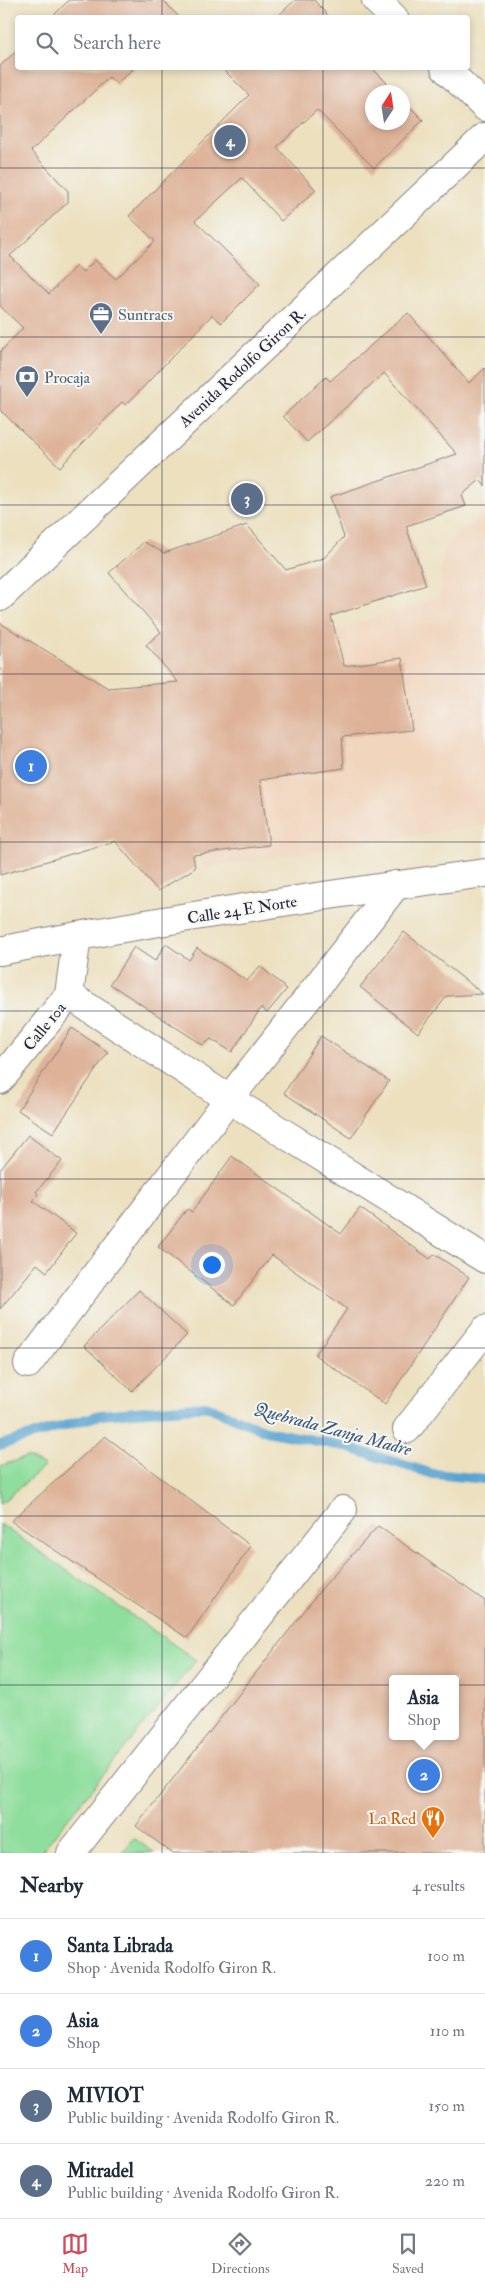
<!DOCTYPE html>
<meta charset="utf-8">
<style>
body{margin:0;font-family:"IM FELL Double Pica",serif;background:#f6f6f7;color:#1f2937}
.compass{position:absolute;left:365px;top:85px;width:45px;height:45px;border-radius:50%;background:#fff;box-shadow:0 2px 8px #0003;rotate:12deg}
.you{position:absolute;left:211px;top:1264px;width:18px;height:18px;margin:-12px;border:4px solid #fff;border-radius:50%;background:#1a73e8;box-shadow:0 0 0 8px #1a73e833}
.badge{display:grid;place-items:center;width:32px;height:32px;border-radius:50%;background:#d1495b;color:#fff;font-size:16px;font-weight:700}
.pin{position:absolute;translate:-50% -50%;border:2px solid #fff;box-shadow:0 1px 5px #0006}
.popup{position:absolute;left:389px;top:1675px;width:70px;height:65px;box-sizing:border-box;display:grid;place-content:center;border-radius:5px;background:#fff;filter:drop-shadow(0 1px 4px #0005);font-size:16px;white-space:nowrap;color:#747a83}
.popup b{font-size:19px;color:#1f2937}
.popup::after{content:'';position:absolute;left:50%;top:100%;margin-left:-10px;border:10px solid transparent;border-top-color:#fff}
.list{margin:0;padding:0;list-style:none}
h2{display:flex;justify-content:space-between;align-items:center;height:65px;margin:0;padding:0 20px;font-size:21px}
h2 small{font-size:16px;font-weight:400;color:#747a83}
.list li{display:grid;grid-template-columns:32px 1fr auto;gap:15px;align-items:center;box-sizing:border-box;height:75px;padding:0 20px;border-top:1px solid #e0e1e3}
.list b{display:block;font-size:19px;white-space:nowrap}
.list p{margin:0;font-size:16px;white-space:nowrap;color:#747a83}
.list em{font-size:16px;font-style:normal;color:#747a83}
.icon{flex:none;width:28px;height:28px;fill:none;stroke:currentColor;stroke-width:2;stroke-linecap:round;stroke-linejoin:round}
.map{position:relative;flex:none;width:485px;height:1853px;overflow:hidden}
.search{position:absolute;background:#fff;box-shadow:0 2px 8px #0003;left:15px;right:15px;top:15px;height:55px;display:flex;align-items:center;gap:12px;box-sizing:border-box;padding:0 18px;border-radius:5px;color:#747a83;font-size:19px}
.sheet{height:365px;background:#fff}
nav{display:flex;justify-content:space-around;align-items:center;box-sizing:border-box;height:70px;border-top:1px solid #e0e1e3;background:#fff;font-size:14px;color:#747a83}
nav a{display:grid;justify-items:center;gap:2px}
nav .on{color:#d1495b}
.map>svg:first-child{display:block}
.built{fill:#f1d5bd}
.green{fill:#8fde9d;stroke:#58806c}
.lines{fill:none;stroke-linecap:round;stroke-linejoin:round}
.stream{stroke:#58a3d0;stroke-width:10}
.building{fill:#deb298;fill-rule:evenodd}
.minor-casing{stroke:#87817d;stroke-width:30}
.tertiary-casing{stroke:#87817d;stroke-width:30}
.secondary-casing{stroke:#87817d;stroke-width:30}
.minor{stroke:#fff;stroke-width:28}
.tertiary{stroke:#fff;stroke-width:28}
.secondary{stroke:#fff;stroke-width:28}
.grid{fill:none;stroke:#22223b;stroke-width:1;stroke-opacity:0.55}
.labels{text-anchor:middle;stroke-width:4;stroke-linejoin:round;paint-order:stroke}
.service-label{font-size:16px;fill:#4e5e75;stroke:#f6f6f2;text-anchor:start}
.street-label{font-size:16px;fill:#22223b;stroke:#f6f6f2}
.food-label{font-size:16px;fill:#c56008;stroke:#f6f6f2;text-anchor:end}
.water-label{font-size:18px;font-style:italic;fill:#385677;stroke:#f6f6f2}
</style>
<div class="map">
<svg width="485" height="1853" viewBox="0 0 485 1853">
<rect width="100%" height="100%" fill="#f6f6f2"/>
<filter id="ink" filterUnits="userSpaceOnUse"><feTurbulence type="fractalNoise" baseFrequency=".02" numOctaves="2"/><feDisplacementMap in="SourceGraphic" scale="10" xChannelSelector="R" yChannelSelector="G"/><feConvolveMatrix kernelMatrix="1 2 1 2 8 2 1 2 1" color-interpolation-filters="sRGB"/></filter>
<filter id="wash" filterUnits="userSpaceOnUse"><feTurbulence type="fractalNoise" baseFrequency=".0096" numOctaves="4" result="noise"/><feDisplacementMap in="SourceGraphic" scale="20" xChannelSelector="R" yChannelSelector="G"/><feGaussianBlur stdDeviation="1.12" result="paint"/><feColorMatrix in="noise" values="0 0 0 0 0 0 0 0 0 0 0 0 0 0 0 0 0 1.4 0 .05"/><feComposite in="paint" operator="in"/></filter>
<g filter="url(#wash)">
<rect width="100%" height="100%" fill="#ece0bf"/>
<path class="built" d="M485,513v153l-4,1 4,20v138l-280,43 -36,-186 270,-84 5,-54z"/>
<path class="green" d="M27,1457l18,9 -45,38v-38z
M0,1524l196,136 -156,193h-40z
M134,1838l20,15h-32z"/>
<g class="lines">
<path class="stream" d="M0,1445l100,-30 106,-9 60,25 77,15 90,28 52,5"/>
</g>
<g id="blocks">
<path class="building" d="M69,0h94l17,18h-129z
M295,0h19l16,18h-54z
M18,49v19h116l-18,16 -7,-7 -78,74 37,40v11l-58,54 39,38 27,-28 7,6 12,-12 21,19 39,-38 -26,-25 120,-121 -27,-27h150l24,24h-24v30h30v-23l21,21 -49,48 -57,-58 -40,37 39,43 -35,31 -39,-43 -47,43 65,63 -39,39 -9,-8 -86,90 -4,-3 -62,65 -60,-57v-58l23,-24 -23,-22v-240z
M408,313l61,70 16,-15v118l-5,-6 -18,15 4,11 -60,20 20,59 -95,31 13,50 58,-8 10,72 -70,7 2,31 -84,12 9,65 -76,10 2,13 -37,23 -43,-50 -115,34v-252l108,65 70,-6 -32,-37 15,-13 -52,-59 35,-31 20,11 83,-28 39,45 38,-12 20,-21 -14,-40 127,-43 -73,-81 -77,69 -24,-26 43,-39 4,4z
M404,932l79,62 -36,2 -29,37 -58,-46z
M166,944l23,16 8,-12 50,33 13,-15 27,23 -20,24 -6,-5 -29,44 -21,-13 -8,6 -93,-61 24,-37 21,14z
M72,1028l36,24 -55,81 -35,-23z
M321,1036l68,45 -38,57 -67,-45z
M28,1135l34,26 -26,31 2,2 -5,7 43,32 -29,39 -10,-8 -37,45v-139z
M232,1156l109,78 19,-26 70,51 4,-5 35,23 -84,127 -70,-49 32,-46 -75,-54 -38,50 -76,-58 29,-38 5,3z
M139,1290l48,45 -55,56 -48,-45z
M105,1436l146,110 -64,92 -176,-117z
M378,1526l107,75v252h-313l-36,-27 187,-239zM393,1679h62v57h-62z"/>
</g>
</g>
<g filter="url(#ink)">
<use href="#blocks" fill-opacity="0" stroke="#87817d" stroke-width="1"/>
<g class="lines">
<g class="minor-casing">
<path id="minor" d="M69,995l160,104 256,160
M0,1080l69,-85 8,-59
M28,1364l201,-265 167,-214
M407,1429l78,-99
M71,1853l272,-343"/>
</g>
<g class="tertiary-casing">
<path id="tertiary" d="M0,951c160,-32 323,-56 485,-78"/>
</g>
<g class="secondary-casing">
<path id="secondary" d="M376,0l18,18
M445,68l40,39
M0,597l485,-460"/>
</g>
<use href="#minor" class="minor"/>
<use href="#tertiary" class="tertiary"/>
<use href="#secondary" class="secondary"/>
</g>
</g>
<path class="grid" d="M162,0v18M323,0v18M162,68v1785M323,68v1785M0,168h485M0,337h485M0,505h485M0,674h485M0,842h485M0,1011h485M0,1179h485M0,1348h485M0,1516h485M0,1685h485"/>
<defs>
<g id="office-pin" transform="scale(1.25)"><path d="M0 17L-7.5 6A9.5 9.5 0 1 1 7.5 6Z" fill="#5c6f8a" stroke="#f6f6f2"/><path d="M-6-3h4V-5.5h4V-3h4V5H-6ZM-1-4.5V-3h2v-1.5ZM-6 0V1H6V0Z" fill="#fff"/></g>
<g id="bank-pin" transform="scale(1.25)"><path d="M0 17L-7.5 6A9.5 9.5 0 1 1 7.5 6Z" fill="#5c6f8a" stroke="#f6f6f2"/><path d="M-6-4H6V4H-6ZM0-2.3a2.3 2.3 0 1 0 0 4.6a2.3 2.3 0 1 0 0-4.6Z" fill="#fff"/></g>
<g id="restaurant-pin" transform="scale(1.25)"><path d="M0 17L-7.5 6A9.5 9.5 0 1 1 7.5 6Z" fill="#e8710a" stroke="#f6f6f2"/><path d="M-5-6h1v4h1v-4h1v4h1v-4h1v5L-1.5 .5V6h-2V.5L-5-1ZM5-6V6H3V1.5H1.5Q1.5-4 5-6Z" fill="#fff"/></g>
</defs>
<g fill-rule="evenodd">
<use href="#office-pin" x="101" y="314"/>
<use href="#bank-pin" x="27" y="377"/>
<use href="#restaurant-pin" x="433" y="1818"/>
</g>
<g class="labels">
<g class="service-label">
<text x="118" y="320">Suntracs</text>
<text x="44" y="383">Procaja</text>
</g>
<g class="street-label">
<text transform="translate(242 367) rotate(-43)" y="6">Avenida Rodolfo Giron R.</text>
<text transform="translate(242 909) rotate(-9)" y="6">Calle 24 E Norte</text>
<text transform="translate(44 1026) rotate(-51)" y="6">Calle 10a</text>
</g>
<g class="food-label">
<text x="416" y="1824">La Red</text>
</g>
<g class="water-label">
<text transform="translate(333 1429) rotate(15)" y="6">Quebrada Zanja Madre</text>
</g>
</g>
</svg>
<svg class="compass" viewBox="-18 -18 36 36"><path d="M0-13l5 13h-10z" fill="#e53935"/><path d="M0 13l5-13h-10z" fill="#747a83"/></svg>
<div class="you"></div>
<div class="pin badge" style="left:31px;top:766px;background:#3f7fe0">1</div>
<div class="pin badge" style="left:424px;top:1775px;background:#3f7fe0">2</div>
<div class="popup"><b>Asia</b>Shop</div>
<div class="pin badge" style="left:247px;top:499px;background:#5c6f8a">3</div>
<div class="pin badge" style="left:230px;top:141px;background:#5c6f8a">4</div>
<div class="search"><svg class="icon" aria-label="search" viewBox="0 0 24 24"><circle cx="10" cy="10" r="6"/><path d="M15 15l6 6"/></svg>Search here</div>
</div>
<section class="sheet">
<h2>Nearby<small>4 results</small></h2>
<ul class="list">
<li><span class="badge" style="background:#3f7fe0">1</span><div><b>Santa Librada</b><p>Shop · Avenida Rodolfo Giron R.</p></div><em>100 m</em></li>
<li><span class="badge" style="background:#3f7fe0">2</span><div><b>Asia</b><p>Shop</p></div><em>110 m</em></li>
<li><span class="badge" style="background:#5c6f8a">3</span><div><b>MIVIOT</b><p>Public building · Avenida Rodolfo Giron R.</p></div><em>150 m</em></li>
<li><span class="badge" style="background:#5c6f8a">4</span><div><b>Mitradel</b><p>Public building · Avenida Rodolfo Giron R.</p></div><em>220 m</em></li>
</ul>
</section>
<nav>
<a class="on"><svg class="icon" aria-label="map" viewBox="0 0 24 24"><path d="M3 6l6-2 6 2 6-2v14l-6 2-6-2-6 2zM9 4v14M15 6v14"/></svg>Map</a>
<a><svg class="icon" aria-label="directions" viewBox="0 0 24 24"><path d="M12 3l9 9-9 9-9-9zM9 14v-3h6M13 9l2 2-2 2"/></svg>Directions</a>
<a><svg class="icon" aria-label="saved" viewBox="0 0 24 24"><path d="M7 4h10v16l-5-4-5 4z"/></svg>Saved</a>
</nav>
